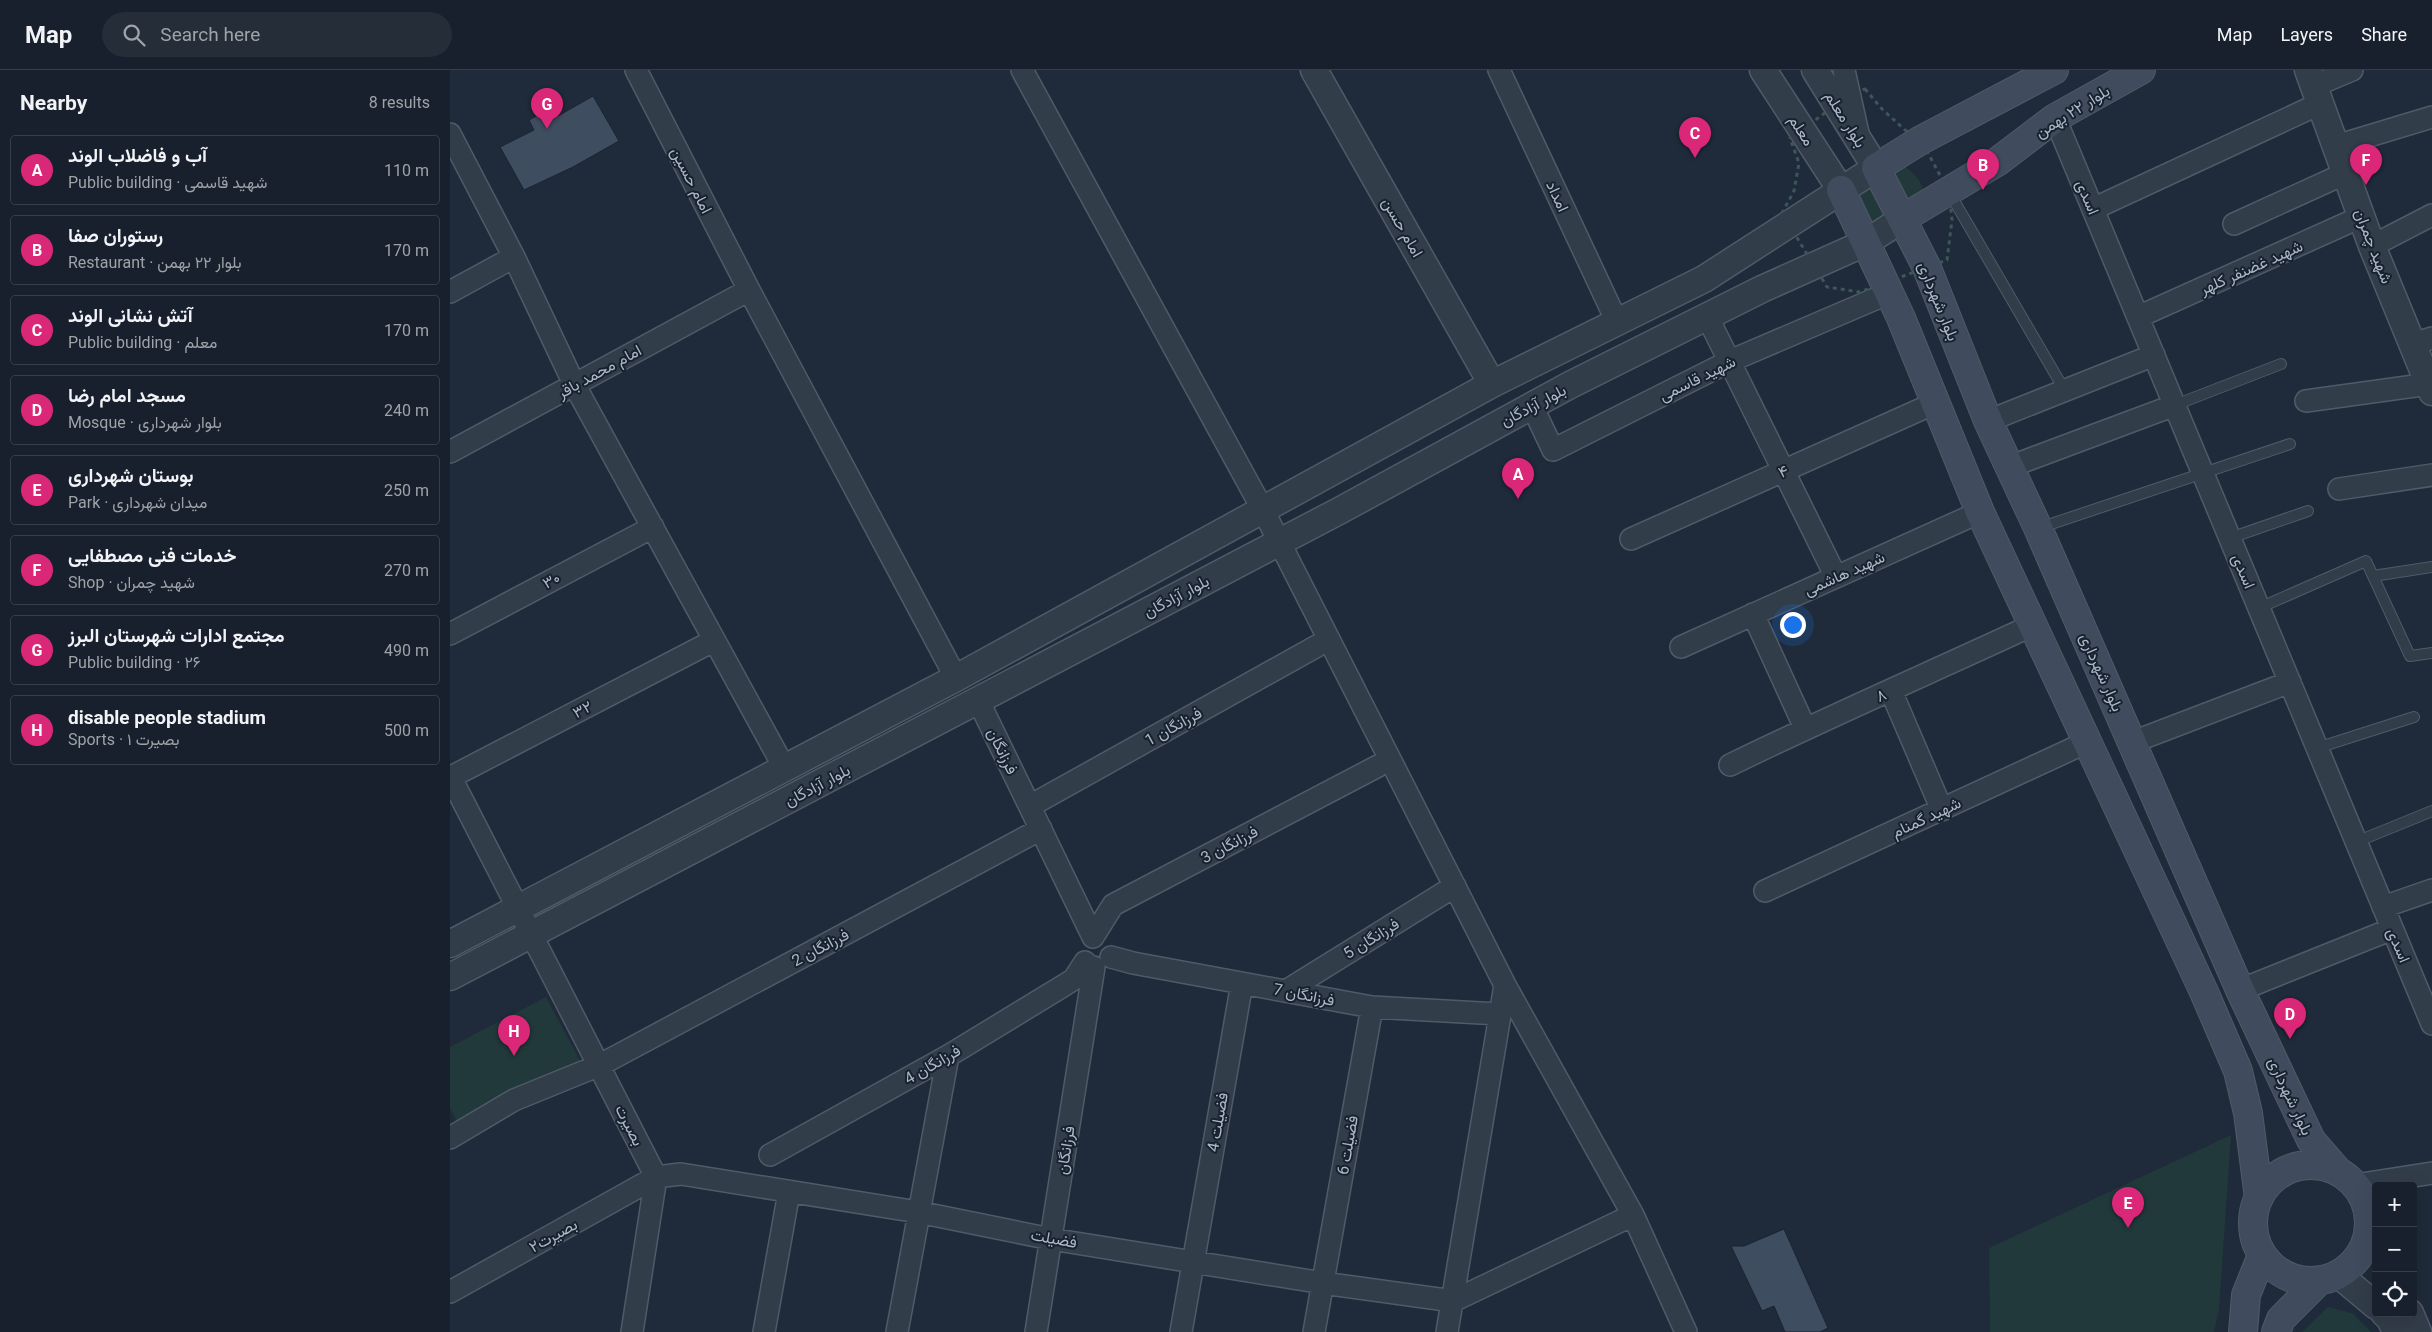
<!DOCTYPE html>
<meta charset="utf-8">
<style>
body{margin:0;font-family:Roboto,Vazirmatn,sans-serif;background:#242d38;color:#f1f3f6}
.controls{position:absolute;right:15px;bottom:15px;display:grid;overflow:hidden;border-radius:5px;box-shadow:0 5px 20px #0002}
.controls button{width:45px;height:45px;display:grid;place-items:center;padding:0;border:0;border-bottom:1px solid #363e48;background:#17202c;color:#f1f3f6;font:25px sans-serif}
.you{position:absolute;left:1342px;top:554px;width:18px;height:18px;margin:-12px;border:4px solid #fff;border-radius:50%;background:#1a73e8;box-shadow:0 0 0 8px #1a73e833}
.badge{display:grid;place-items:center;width:32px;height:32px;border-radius:50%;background:#db2777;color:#fff;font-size:16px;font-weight:700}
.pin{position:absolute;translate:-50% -41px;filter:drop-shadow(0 1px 2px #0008)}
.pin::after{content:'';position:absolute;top:26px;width:18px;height:15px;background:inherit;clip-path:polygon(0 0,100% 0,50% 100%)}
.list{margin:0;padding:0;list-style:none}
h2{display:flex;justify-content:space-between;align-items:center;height:65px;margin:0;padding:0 20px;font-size:21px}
h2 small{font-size:16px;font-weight:400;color:#9ea3a9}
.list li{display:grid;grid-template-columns:32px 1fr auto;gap:15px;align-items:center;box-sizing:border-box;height:70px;margin:0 10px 10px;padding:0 10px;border:1px solid #363e48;border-radius:5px}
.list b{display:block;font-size:19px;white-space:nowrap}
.list p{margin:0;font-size:16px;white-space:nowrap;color:#9ea3a9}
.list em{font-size:16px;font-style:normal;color:#9ea3a9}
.icon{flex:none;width:28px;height:28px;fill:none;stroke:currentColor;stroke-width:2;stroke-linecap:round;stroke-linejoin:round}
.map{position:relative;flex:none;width:1982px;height:1262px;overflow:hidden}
header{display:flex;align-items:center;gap:30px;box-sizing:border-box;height:70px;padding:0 25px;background:#17202c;border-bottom:1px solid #363e48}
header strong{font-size:24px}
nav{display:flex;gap:28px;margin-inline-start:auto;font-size:18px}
.search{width:350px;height:45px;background:#242d38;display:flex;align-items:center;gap:12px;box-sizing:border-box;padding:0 18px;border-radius:28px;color:#9ea3a9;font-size:19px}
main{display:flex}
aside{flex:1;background:#17202c}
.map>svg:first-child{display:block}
.green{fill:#21393b}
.building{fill:#3f4d60;stroke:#1a2431}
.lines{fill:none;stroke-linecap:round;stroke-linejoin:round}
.service-casing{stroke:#505a68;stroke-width:12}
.minor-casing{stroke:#505a68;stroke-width:24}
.tertiary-casing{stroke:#505a68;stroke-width:29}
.secondary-casing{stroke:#505a68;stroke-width:30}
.path{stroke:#3e5659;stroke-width:3;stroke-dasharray:4 4;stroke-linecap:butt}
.service{stroke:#323d4a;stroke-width:10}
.minor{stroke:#323d4a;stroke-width:21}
.tertiary{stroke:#323d4a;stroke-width:26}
.secondary{stroke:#404c5e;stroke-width:28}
.labels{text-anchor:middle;stroke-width:4;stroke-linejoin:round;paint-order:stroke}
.street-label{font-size:16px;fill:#adb7c7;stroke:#18222f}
</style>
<header>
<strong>Map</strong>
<div class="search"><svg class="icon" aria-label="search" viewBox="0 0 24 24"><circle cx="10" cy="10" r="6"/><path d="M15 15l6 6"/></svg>Search here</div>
<nav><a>Map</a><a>Layers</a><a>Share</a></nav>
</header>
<main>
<aside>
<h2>Nearby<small>8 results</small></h2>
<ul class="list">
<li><span class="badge">A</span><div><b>آب و فاضلاب الوند</b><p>Public building · شهید قاسمی</p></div><em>110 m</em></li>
<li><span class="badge">B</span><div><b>رستوران صفا</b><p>Restaurant · بلوار ۲۲ بهمن</p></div><em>170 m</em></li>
<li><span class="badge">C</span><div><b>آتش نشانی الوند</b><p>Public building · معلم</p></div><em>170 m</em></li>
<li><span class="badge">D</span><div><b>مسجد امام رضا</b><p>Mosque · بلوار شهرداری</p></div><em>240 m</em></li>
<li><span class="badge">E</span><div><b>بوستان شهرداری</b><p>Park · میدان شهرداری</p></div><em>250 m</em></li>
<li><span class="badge">F</span><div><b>خدمات فنی مصطفایی</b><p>Shop · شهید چمران</p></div><em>270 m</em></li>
<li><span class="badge">G</span><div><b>مجتمع ادارات شهرستان البرز</b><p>Public building · ۲۶</p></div><em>490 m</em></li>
<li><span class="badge">H</span><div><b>disable people stadium</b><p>Sports · بصیرت ۱</p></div><em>500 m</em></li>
</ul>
</aside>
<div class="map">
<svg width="1982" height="1262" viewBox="0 0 1982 1262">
<rect width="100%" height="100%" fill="#1f2b3a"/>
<path class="green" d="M1448,92c11,7 26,18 26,33 0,5 -5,13 -7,19 -8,22 -10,26 -34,32l-44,-56z
M96,927l36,67 -123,61 -9,-17v-61z
M1781,1065l-12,175 -5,22h-224l-1,-84z
M1878,1237l26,7 17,18h-69z"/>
<path class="building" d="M143,26l26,45 -46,26 -49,23 -24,-43 34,-17 -5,-10 22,-12 7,8z
M1334,1159l44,99 -8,4h-35l-11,-26 -12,5 -31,-65h13z"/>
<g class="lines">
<g class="service-casing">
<path id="service" d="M1499,122l116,199
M1725,335l106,-41
M1589,458l251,-84
M1780,468l78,-27
M1923,506l59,-9
M1809,538l107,-47 44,95 22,-3
M1867,678l97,-31
M1906,772l76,-31"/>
</g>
<g class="minor-casing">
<path id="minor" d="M186,0l113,220 207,388
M572,0l241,440 242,475 -58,347
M1049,0l118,252
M1394,0l14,63
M1864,16l38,-16
M1605,48l377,906
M0,64l64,123 60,127 211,385
M1886,76l96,-29
M1643,139l226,-105
M1784,154l112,-51
M1922,176l60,-31
M0,222l64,-35
M1257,246l129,261
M1688,247l225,-101
M1963,274l19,-6
M1856,331l123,-17
M1082,336l21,44 177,-89 159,-68
M1538,351l166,-66
M0,382l299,-162
M1559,397l166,-62
M1889,419l93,-14
M1181,469l304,-136
M1303,544l52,114
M0,564l203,-107
M1231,577l299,-135
M1441,621l51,119
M528,630l115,237
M1683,672l157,-60
M1280,695c100,-49 202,-93 303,-140
M0,706l206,401 -24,155
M1,707l262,-136
M580,736l287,-160
M1315,821l322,-149
M1933,837l49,-17
M643,867l20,-32 265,-139
M661,887l22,6 239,44 127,7
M1055,915l128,230 53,117
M1790,920l152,-61
M836,921l169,-105
M0,1068l64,-38 86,-35 441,-236
M320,1085l178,-99 115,-70 11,-7 11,-17
M1905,1115l77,-12
M0,1222l206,-115 25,-3 237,38 133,27 272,44 130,18 180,-86
M314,1262l25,-140
M447,1262l51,-276
M586,1262l58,-365
M731,1262l61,-349
M864,1262l58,-325"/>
</g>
<g class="tertiary-casing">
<path id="tertiary" d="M864,0l178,314
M1313,0l78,120
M1858,0l64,176 60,146
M0,874l506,-266 536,-294 212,-105 172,-111 -61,-98
M0,907l889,-466 231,-126 192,-96 105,-47 35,-23
M1916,1133l10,27
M1889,1205l37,31
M1934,1243l6,6 6,13
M1960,1243l8,19"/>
</g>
<g class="secondary-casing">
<path id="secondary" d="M1604,0l-133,70 -45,28 51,100 61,153 50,107 202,462 71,150 26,30
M1391,120l60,128 79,194 224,480 34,79 10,42 11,85
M1452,149l95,-57 58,-44 86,-48
M1803 1153a58 58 0 1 1 116 0a58 58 0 1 1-116 0Z
M1793,1262l3,-37 16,-40
M1826,1262l5,-13 37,-37"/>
</g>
<path class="path" d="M1415,19l17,20 23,21 16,10 28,52 3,28 -5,40 -87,32 -33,-5 -45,-74 12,-22 5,-28 -9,-25 60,-43z"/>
<use href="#service" class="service"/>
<use href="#minor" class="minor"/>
<use href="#tertiary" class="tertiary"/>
<use href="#secondary" class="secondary"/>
</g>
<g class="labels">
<g class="street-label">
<text transform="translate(1622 41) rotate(-32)" y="6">بلوار ۲۲ بهمن</text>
<text transform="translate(1396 49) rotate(58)" y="6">بلوار معلم</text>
<text transform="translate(1352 60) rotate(57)" y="6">معلم</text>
<text transform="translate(242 110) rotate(63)" y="6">امام حسین</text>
<text transform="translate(1108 126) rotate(65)" y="6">امداد</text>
<text transform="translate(1638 127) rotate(67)" y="6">اسدی</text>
<text transform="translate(953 157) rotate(60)" y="6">امام حسن</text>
<text transform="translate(1924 176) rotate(69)" y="6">شهید چمران</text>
<text transform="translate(1801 197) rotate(-24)" y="6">شهید غضنفر کلهر</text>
<text transform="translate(1489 231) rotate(68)" y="6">بلوار شهرداری</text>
<text transform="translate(149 301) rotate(-29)" y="6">امام محمد باقر</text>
<text transform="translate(1247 308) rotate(-26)" y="6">شهید قاسمی</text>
<text transform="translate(1083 335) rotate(-28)" y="6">بلوار آزادگان</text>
<text transform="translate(1333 401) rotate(-24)" y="6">۴</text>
<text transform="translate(1794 501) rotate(67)" y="6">اسدی</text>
<text transform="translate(1394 503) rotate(-24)" y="6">شهید هاشمی</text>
<text transform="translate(101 510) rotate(-28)" y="6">۳۰</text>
<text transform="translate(726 526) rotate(-28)" y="6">بلوار آزادگان</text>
<text transform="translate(1652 602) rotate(66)" y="6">بلوار شهرداری</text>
<text transform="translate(1431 625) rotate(-23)" y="6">۸</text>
<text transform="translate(132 639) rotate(-27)" y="6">۳۲</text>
<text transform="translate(723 656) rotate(-29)" y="6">فرزانگان 1</text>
<text transform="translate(553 681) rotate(64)" y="6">فرزانگان</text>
<text transform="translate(367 715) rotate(-28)" y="6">بلوار آزادگان</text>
<text transform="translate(1476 747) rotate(-25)" y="6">شهید گمنام</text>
<text transform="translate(779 774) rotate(-28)" y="6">فرزانگان 3</text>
<text transform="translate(921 868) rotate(-32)" y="6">فرزانگان 5</text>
<text transform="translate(1949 875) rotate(67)" y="6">اسدی</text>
<text transform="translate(370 877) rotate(-28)" y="6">فرزانگان 2</text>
<text transform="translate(854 924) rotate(11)" y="6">فرزانگان 7</text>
<text transform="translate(482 994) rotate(-30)" y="6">فرزانگان 4</text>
<text transform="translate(1841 1026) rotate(65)" y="6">بلوار شهرداری</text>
<text transform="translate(767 1052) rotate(-80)" y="6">فضیلت 4</text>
<text transform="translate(180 1055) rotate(63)" y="6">بصیرت</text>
<text transform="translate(897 1075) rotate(-80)" y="6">فضیلت 6</text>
<text transform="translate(615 1080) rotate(-81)" y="6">فرزانگان</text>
<text transform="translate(103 1165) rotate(-29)" y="6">بصیرت۲</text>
<text transform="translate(604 1168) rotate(10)" y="6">فضیلت</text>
</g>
</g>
</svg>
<div class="controls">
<button>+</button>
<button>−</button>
<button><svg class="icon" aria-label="locate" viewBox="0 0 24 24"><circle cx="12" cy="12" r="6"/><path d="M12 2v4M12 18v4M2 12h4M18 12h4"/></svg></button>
</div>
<div class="you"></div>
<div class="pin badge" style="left:1068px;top:429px">A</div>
<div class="pin badge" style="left:1533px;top:120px">B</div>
<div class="pin badge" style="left:1245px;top:88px">C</div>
<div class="pin badge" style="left:1840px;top:969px">D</div>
<div class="pin badge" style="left:1678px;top:1158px">E</div>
<div class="pin badge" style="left:1916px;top:115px">F</div>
<div class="pin badge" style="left:97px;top:59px">G</div>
<div class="pin badge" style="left:64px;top:986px">H</div>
</div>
</main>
